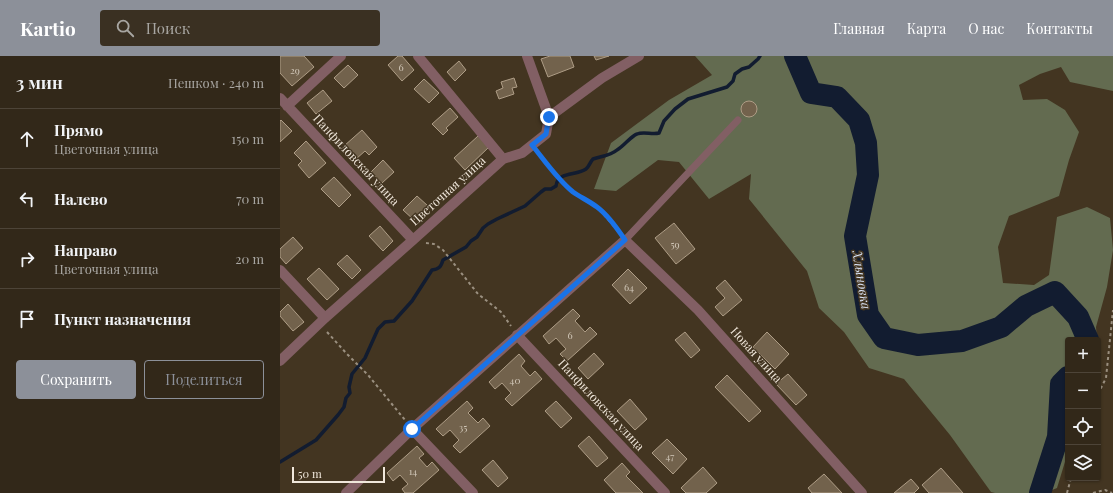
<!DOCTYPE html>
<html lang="ru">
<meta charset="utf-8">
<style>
body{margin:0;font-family:"Playfair Display",serif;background:#3a3022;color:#f1f3f6}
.controls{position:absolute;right:12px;bottom:12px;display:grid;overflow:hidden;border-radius:4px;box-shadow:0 1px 3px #0004}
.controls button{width:36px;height:36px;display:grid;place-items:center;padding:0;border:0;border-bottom:1px solid #4d4438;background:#322819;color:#f1f3f6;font:20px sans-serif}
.scale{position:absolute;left:12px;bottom:10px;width:93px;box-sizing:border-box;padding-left:4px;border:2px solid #f0e7db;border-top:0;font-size:11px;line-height:14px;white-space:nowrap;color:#f0e7db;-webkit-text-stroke:3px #433521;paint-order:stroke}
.stop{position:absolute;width:12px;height:12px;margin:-9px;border:3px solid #1a73e8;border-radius:50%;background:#fff}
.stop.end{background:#1a73e8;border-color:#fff;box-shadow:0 1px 4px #0008}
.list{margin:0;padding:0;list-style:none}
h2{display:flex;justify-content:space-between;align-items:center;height:52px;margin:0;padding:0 16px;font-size:17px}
h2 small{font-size:13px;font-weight:400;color:#a8a6a2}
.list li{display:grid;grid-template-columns:26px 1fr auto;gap:12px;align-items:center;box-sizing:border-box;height:60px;padding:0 16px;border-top:1px solid #4d4438}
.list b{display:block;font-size:15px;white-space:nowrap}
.list p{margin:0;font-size:13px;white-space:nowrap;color:#a8a6a2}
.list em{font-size:13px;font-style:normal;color:#a8a6a2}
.actions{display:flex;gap:8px;padding:12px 16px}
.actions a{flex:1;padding:9px 0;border:1px solid #8c9099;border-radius:4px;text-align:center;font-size:14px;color:#8c9099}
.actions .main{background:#8c9099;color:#fff}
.icon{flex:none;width:22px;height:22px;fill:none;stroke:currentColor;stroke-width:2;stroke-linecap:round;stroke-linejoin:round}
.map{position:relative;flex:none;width:833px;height:437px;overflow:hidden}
header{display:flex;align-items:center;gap:24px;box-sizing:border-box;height:56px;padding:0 20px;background:#8c9099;color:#fff}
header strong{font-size:19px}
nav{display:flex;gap:22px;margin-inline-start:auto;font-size:14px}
.search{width:280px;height:36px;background:#3a3022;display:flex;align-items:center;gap:10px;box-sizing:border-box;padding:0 14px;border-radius:4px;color:#a8a6a2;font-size:15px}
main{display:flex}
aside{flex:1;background:#322819}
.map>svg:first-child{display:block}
.forest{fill:#636b50}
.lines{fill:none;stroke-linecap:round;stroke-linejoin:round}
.stream{stroke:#121c30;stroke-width:3.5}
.river{stroke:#121c30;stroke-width:22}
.building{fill:#72624c;stroke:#ae9d86}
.path{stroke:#9b9080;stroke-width:2;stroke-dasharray:3 3;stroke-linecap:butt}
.lane{stroke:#825f64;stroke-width:7}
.street{stroke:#825f64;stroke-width:10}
.route{stroke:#1a73e8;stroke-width:5}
.labels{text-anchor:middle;stroke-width:3;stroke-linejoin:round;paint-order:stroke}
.number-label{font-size:10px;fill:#d0c6b7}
.street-label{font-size:12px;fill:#f0e7db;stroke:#433521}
.water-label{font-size:13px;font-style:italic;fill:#d9e3f7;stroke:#433521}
</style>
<header>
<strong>Kartio</strong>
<div class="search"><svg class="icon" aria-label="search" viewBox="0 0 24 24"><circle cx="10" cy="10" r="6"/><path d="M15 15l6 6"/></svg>Поиск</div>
<nav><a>Главная</a><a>Карта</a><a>О нас</a><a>Контакты</a></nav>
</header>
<main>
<aside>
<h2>3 мин<small>Пешком · 240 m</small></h2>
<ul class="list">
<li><svg class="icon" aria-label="ahead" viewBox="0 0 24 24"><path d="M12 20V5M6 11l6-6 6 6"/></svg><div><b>Прямо</b><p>Цветочная улица</p></div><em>150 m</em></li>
<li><svg class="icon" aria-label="left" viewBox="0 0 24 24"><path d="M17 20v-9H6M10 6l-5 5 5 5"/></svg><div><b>Налево</b></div><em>70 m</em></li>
<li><svg class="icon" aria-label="right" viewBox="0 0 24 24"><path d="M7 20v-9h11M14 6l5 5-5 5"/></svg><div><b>Направо</b><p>Цветочная улица</p></div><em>20 m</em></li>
<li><svg class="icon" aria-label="arrive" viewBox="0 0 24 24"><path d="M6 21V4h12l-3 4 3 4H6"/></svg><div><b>Пункт назначения</b></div></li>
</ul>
<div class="actions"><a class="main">Сохранить</a><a>Поделиться</a></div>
</aside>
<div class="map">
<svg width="833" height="437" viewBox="0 0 833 437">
<rect width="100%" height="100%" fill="#433521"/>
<path class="forest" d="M415,0h418v35l-43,-9 -9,-15 -21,7 -21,11 4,15 24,-1 18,11 14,22 -10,28 -10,36 -50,20 -11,31 5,36 31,2 15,-10 8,-58 30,-10 23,11 3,32 -6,37 -11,40 1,13h-29v112l-11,36 -12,5h-50l-4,-1 -41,-57 -46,-56 -35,-11 -25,-36 -25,-24 -12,-37 -58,-72 2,-25 -42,25 -30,-37 -21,-2 -42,31 -22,-2 17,-46 58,-43 43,-25z"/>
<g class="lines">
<path class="stream" d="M0,406l36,-22 22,-25 6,-8 2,-9 4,-5 -1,-6 3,-13 13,-16 13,-29 7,-7 9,-1 18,-20 20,-31c7,-1 9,-3 11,-10l23,-13 5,-6 6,-4 6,-9 5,-4 9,-5 28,-13 16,-14 4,-3h6l5,-3c2,-15 20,-10 30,-17 3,-2 4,-7 7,-10 9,-3 17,-3 24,-9 7,-4 14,-14 20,-16 7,-3 15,1 22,-1l5,-12 11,-12 13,-10 39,-12 6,-6 2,-7 7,-5 7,-2 9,-8 2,-3"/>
<path class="river" d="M515,0l16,37 26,4 22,23 7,23 2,32 -13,61 13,79 16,23 34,7 44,-4 39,-14 25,-21 29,-14 23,25 10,23
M760,437l18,-56 3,-53 7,-7"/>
</g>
<path class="building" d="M0,0h24l10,11 -22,19 -12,-13z
M118,0h4l12,14 -12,11 -14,-16z
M270,0h20l4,11 -26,10 -7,-18z
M314,0h15l-13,4z
M179,5l7,9 -11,11 -8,-9z
M68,9l10,10 -14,13 -10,-10z
M234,22l3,9 -5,1 2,6 -15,5 -3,-8 7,-3 -2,-6z
M144,23l15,14 -10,10 -15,-14z
M43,34l9,11 -16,13 -9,-11z
M461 53a8 8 0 1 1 16 0a8 8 0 1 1-16 0Z
M170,52l8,9 -12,11 2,2 -5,5 -11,-11z
M1,64l11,11 -12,11v-21z
M82,74l15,17 -8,8 -4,-4 -9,8 -12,-13z
M198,80l11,11 -24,23 -11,-12z
M26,85l20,22 -17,15 -11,-13 4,-4 -8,-8z
M103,104l11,12 -12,11 -11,-11z
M54,121l17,18 -12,12 -18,-18z
M137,140l11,10 -14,14 -11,-10z
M394,167l21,26 -19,15 -21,-26z
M100,170l13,15 -10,10 -14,-15z
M13,181l10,11 -17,16 -6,-7v-8z
M67,199l14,15 -9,9 -15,-15z
M39,212l20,21 -12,11 -20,-21z
M348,213l19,19 -17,16 -18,-19z
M445,224l17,20 -19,16 -8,-9 10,-9 -9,-10z
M8,248l16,18 -11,9 -13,-15v-4z
M293,253l7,7 -5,5 10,11 5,-5 7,7 -30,27 -7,-7 6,-5 -10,-11 -7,6 -6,-8z
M405,276l15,18 -9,8 -16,-18z
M487,276l22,22 -14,15 -22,-22z
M314,297l10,11 -16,15 -10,-11z
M239,298l6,7 -4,5 9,10 5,-5 7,8 -30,27 -7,-7 6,-6 -9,-10 -7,6 -6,-7z
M508,318l19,21 -11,10 -20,-21z
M447,319l34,36 -12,11 -34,-35z
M350,343l17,20 -12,11 -18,-19z
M187,345l6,7 -5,5 10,10 5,-5 7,8 -30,27 -7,-7 6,-6 -9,-10 -7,6 -7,-7z
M276,345l16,17 -11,10 -16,-17z
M309,380l19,22 -11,9 -19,-21z
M387,383l20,20 -14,15 -21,-21z
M137,390l7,8 -5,4 8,9 5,-5 7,8 -26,23h-8l-3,-4 6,-5 -8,-9 -7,6 -6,-8z
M213,404l15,18 -10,9 -16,-17z
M342,407l8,9 -4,4 17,17h-27l-12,-13z
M423,411l14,16 -11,10h-20l-5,-5z
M661,412l22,25h-34l-7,-8z
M544,418l18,19h-30l-4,-5z
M631,423l8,9 -5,5h-20z"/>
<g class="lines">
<path class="path" d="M259,98l23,27 12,11 24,16 20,23
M146,187l8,1 9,6 35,44 23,18 10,14
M47,276l20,22 21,21 37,45
M818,338l8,-16 7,-68
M787,437l4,-15
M813,437l12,-3 7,3"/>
<path class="lane" d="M345,184l113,-120"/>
<path class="street" d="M138,0l85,103
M247,0l22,61
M0,42l133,142
M7,50l54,-50
M0,214l45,48
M237,279l148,158
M0,305l45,-43 88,-78 90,-81 19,-6 24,-19 3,-17 53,-39 37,-22
M132,373l61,64
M66,437l66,-64 213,-189 73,70 164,183"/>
</g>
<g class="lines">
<path class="route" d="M132,373l213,-189c-8,-12 -17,-25 -28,-33 -8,-6 -17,-10 -24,-15 -16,-13 -28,-31 -41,-47l14,-11 3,-17"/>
</g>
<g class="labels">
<g class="number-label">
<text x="121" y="15">6</text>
<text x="15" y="18">29</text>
<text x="395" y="192">59</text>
<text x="349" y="235">64</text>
<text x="290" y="283">6</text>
<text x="235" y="328">40</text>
<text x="183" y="375">35</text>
<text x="390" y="404">47</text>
<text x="133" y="419">14</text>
</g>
<g class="street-label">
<text transform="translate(76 104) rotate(47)" y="4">Панфиловская улица</text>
<text transform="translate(168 135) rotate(-42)" y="4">Цветочная улица</text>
<text transform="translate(476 299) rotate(48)" y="4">Новая улица</text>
<text transform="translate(321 349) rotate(47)" y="4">Панфиловская улица</text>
</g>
<g class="water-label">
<text transform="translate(582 224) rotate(81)" y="5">Хлыновка</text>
</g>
</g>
</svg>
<div class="controls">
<button>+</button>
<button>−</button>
<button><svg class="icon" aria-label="locate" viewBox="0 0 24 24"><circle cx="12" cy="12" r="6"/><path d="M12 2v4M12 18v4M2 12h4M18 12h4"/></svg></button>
<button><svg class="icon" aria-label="layers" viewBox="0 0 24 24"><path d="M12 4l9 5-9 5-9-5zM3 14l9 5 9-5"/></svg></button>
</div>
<div class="scale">50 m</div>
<div class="stop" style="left:132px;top:373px"></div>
<div class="stop end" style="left:269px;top:61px"></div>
</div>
</main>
